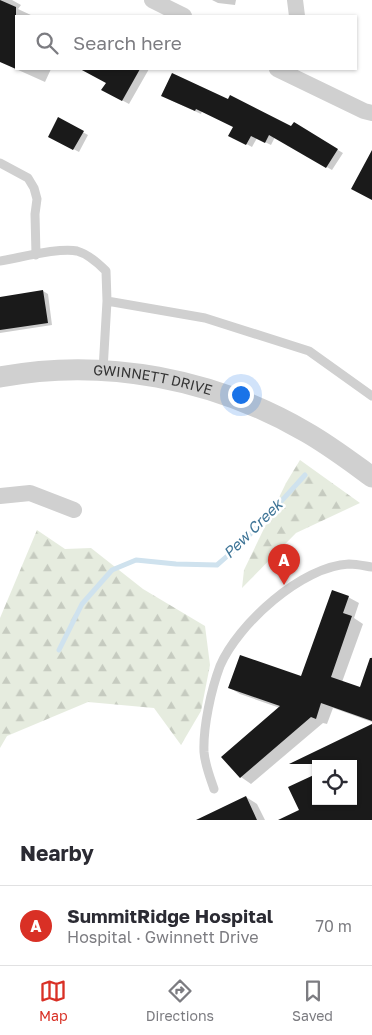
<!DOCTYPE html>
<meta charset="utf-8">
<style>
body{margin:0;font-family:"Golos Text",sans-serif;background:#f7f7f7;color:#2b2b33}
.controls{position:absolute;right:15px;bottom:15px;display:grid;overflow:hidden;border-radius:0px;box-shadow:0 1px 4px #0004}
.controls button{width:45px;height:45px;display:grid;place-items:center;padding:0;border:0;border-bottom:1px solid #e1e1e2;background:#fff;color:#2b2b33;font:25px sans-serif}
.you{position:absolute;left:240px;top:394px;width:18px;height:18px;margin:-12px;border:4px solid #fff;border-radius:50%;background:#1a73e8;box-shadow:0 0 0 8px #1a73e833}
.badge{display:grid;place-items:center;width:32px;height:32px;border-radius:50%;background:#d93025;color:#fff;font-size:16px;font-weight:700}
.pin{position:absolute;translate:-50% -41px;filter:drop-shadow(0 1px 2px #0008)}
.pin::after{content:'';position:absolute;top:26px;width:18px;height:15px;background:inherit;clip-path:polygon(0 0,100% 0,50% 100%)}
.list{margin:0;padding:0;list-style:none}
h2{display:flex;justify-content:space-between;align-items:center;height:65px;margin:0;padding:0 20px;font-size:21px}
h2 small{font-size:16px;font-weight:400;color:#7c7c81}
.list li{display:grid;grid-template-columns:32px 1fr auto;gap:15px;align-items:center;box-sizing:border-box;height:80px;padding:0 20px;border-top:1px solid #e1e1e2}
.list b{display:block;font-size:19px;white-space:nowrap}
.list p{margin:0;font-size:16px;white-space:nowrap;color:#7c7c81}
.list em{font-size:16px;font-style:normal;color:#7c7c81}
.icon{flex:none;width:28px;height:28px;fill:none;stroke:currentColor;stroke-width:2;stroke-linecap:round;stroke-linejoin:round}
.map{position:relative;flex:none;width:372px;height:820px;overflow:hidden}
.search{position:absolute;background:#fff;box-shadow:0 1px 4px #0004;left:15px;right:15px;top:15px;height:55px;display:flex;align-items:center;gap:12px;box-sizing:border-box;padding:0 18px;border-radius:0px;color:#7c7c81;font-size:19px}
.sheet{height:145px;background:#fff}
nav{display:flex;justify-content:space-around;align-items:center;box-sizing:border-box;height:70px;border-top:1px solid #e1e1e2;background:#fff;font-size:14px;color:#7c7c81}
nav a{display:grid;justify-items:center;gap:2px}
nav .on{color:#d93025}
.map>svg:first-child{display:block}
.forest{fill:url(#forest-firs)}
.shadow{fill:#0003}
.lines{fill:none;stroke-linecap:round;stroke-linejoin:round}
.stream{stroke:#cfe2ee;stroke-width:5}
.building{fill:#1a1a1a}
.service{stroke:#d0d0d0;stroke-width:9}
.minor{stroke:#d0d0d0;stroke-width:16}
.tertiary{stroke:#d0d0d0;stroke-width:21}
.labels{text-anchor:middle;stroke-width:5;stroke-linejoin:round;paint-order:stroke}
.street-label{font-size:14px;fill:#333;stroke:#fff}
.water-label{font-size:15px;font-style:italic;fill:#3f7597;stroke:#fff}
</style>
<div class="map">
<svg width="372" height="820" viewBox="0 0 372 820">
<defs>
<pattern id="forest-firs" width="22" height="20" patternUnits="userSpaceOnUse" patternTransform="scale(1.25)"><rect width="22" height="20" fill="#e6ecdf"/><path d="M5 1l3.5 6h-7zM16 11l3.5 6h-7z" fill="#c6cbc0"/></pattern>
</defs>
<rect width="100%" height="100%" fill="#fff"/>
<path class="forest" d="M300,460l60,43 -64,30 -54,55 2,-18 42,-87z
M37,530l28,19 26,-1 52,41 62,37 5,39 -9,46 -20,34 -27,-37 -66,-6 -81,34 -7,12v-130z"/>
<path class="shadow" d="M0,0h12l9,5 -3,4 15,7h-17v53l-6,-3 -10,-37z
M212,0h24l-1,5 -17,-2z
M16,69h35l-6,13z
M84,69h65l-20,35 -26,-14 4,-8z
M168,99l124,29 2,-4 49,29 -11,17 -57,-33 -4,8 -14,-7 -5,9 -22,-12 4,-8 -32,-16 -1,3z
M59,119l29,16 -9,17 -30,-16z
M43,291l5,3 4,31 -52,8v-35z
M348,597l11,6 -5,15 9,6 -21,58 18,6 12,-32v66l-39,-14 -6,16 -4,-1 -72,61 -10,-7 39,-69 -40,-14 -10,-6 72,-10z
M246,797l11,7 8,16h-48z"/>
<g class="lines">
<path class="stream" d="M59,650l23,-46 30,-34 24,-10 40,4 41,1c32,-27 60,-59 88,-90"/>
</g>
<path class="building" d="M0,0l16,7v62l-16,-7z
M80,69h60l-18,32 -21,-11 5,-7z
M172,73l56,26 2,-4 61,31 3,-4 44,27 -12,19 -57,-33 -4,8 -14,-7 -5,9 -18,-9 5,-9 -37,-18 -1,2 -34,-15z
M58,117l26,14 -11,19 -25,-13z
M372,150v50l-21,-11z
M43,290l5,33 -48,7v-33z
M332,590l17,6 -6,17 9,3 -21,61 29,10 10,-29h2v63l-51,-18 -5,16 -5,-2 -71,61 -19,-21 59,-51 -52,-18 12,-33 61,21z
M372,724v96h-94l21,-10 -11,-23 28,-13v27h37v-37h-64z
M246,796l11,24h-61z"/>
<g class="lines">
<path class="service" d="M0,163l28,15 6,10 3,11 -2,15 1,41
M0,261c19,-3 60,-14 77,-10 11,3 21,12 29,20l1,30 -4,69
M107,301l98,17 104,33 63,45
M214,789c-4,-12 -9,-24 -10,-37 -1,-25 7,-62 16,-86 18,-42 82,-100 129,-102 8,0 16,2 23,3"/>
<path class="minor" d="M152,0l32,16
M295,0l2,16
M277,69l87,42 8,2
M0,496l30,-3 44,17"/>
<path class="tertiary" id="s1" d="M0,377c104,-20 215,2 306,55 23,13 44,29 66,45"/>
</g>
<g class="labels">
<g class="street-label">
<text dy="5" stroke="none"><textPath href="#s1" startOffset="154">GWINNETT DRIVE</textPath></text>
</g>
<g class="water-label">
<text transform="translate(253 529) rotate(-45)" y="5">Pew Creek</text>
</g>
</g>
</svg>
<div class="controls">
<button><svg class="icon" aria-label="locate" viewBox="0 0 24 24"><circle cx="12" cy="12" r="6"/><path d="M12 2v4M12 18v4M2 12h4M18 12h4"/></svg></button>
</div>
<div class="you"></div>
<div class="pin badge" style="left:284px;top:585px">A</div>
<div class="search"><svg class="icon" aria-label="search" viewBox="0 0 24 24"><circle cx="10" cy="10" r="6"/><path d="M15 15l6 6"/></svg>Search here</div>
</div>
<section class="sheet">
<h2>Nearby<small></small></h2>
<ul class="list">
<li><span class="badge">A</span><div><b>SummitRidge Hospital</b><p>Hospital · Gwinnett Drive</p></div><em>70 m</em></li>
</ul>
</section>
<nav>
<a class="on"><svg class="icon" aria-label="map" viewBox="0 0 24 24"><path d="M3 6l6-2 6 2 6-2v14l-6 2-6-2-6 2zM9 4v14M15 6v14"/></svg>Map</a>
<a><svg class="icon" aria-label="directions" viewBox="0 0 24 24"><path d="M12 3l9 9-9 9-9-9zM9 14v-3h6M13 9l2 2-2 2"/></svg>Directions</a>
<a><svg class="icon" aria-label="saved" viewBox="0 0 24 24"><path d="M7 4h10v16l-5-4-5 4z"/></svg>Saved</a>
</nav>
